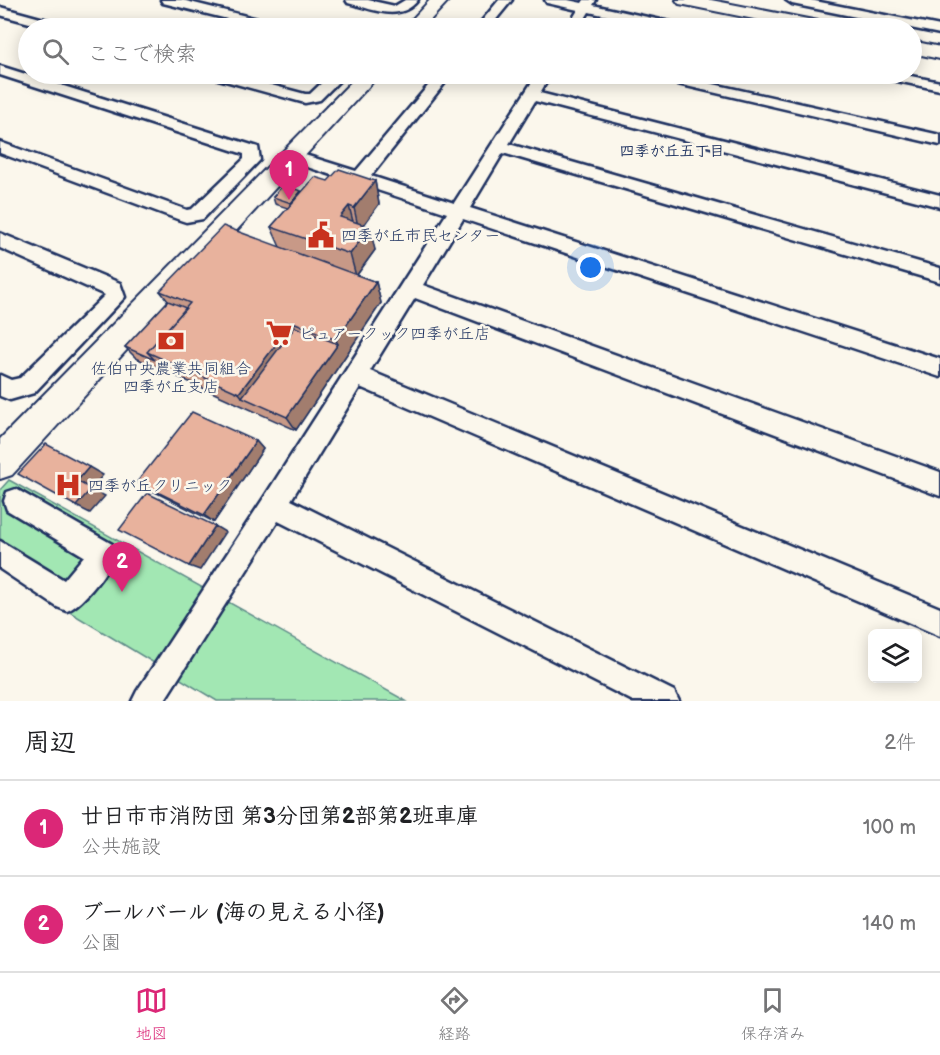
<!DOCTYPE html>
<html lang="ja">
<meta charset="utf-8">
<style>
body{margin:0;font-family:"Balsamiq Sans","Klee One",sans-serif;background:#f6f6f6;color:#202124}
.controls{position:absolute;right:18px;bottom:18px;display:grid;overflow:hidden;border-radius:9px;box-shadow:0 3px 15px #0003}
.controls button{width:54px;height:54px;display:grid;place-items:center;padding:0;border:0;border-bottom:2px solid #e0e0e0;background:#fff;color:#202124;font:30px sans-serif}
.you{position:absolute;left:591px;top:268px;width:21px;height:21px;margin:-15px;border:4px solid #fff;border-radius:50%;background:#1a73e8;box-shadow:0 0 0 9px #1a73e833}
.badge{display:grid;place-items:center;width:39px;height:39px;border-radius:50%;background:#db2777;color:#fff;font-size:20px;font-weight:700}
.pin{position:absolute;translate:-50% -50px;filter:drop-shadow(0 2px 3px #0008)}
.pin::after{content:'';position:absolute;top:32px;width:21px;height:18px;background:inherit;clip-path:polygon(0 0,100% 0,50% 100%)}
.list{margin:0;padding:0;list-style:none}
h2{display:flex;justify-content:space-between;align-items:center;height:78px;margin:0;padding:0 24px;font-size:26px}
h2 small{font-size:20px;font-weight:400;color:#757577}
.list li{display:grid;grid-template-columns:39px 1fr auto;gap:18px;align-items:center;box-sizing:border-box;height:96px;padding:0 24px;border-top:2px solid #e0e0e0}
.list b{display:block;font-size:22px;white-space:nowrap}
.list p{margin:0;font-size:20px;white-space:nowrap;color:#757577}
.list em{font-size:20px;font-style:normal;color:#757577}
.icon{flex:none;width:33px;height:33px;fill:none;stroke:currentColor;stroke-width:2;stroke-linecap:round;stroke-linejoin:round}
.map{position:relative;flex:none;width:940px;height:701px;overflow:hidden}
.search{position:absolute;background:#fff;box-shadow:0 3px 15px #0003;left:18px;right:18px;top:18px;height:66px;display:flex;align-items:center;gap:15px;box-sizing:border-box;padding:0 21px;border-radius:33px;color:#757577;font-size:22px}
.sheet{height:270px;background:#fff}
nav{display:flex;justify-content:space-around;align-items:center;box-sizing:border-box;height:84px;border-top:2px solid #e0e0e0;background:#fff;font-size:16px;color:#757577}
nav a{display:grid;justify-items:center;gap:3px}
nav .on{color:#db2777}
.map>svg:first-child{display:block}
.green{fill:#a2e7b3;stroke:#5e8b88;stroke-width:1.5}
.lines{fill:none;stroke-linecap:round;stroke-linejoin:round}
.street-casing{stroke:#1b2f5e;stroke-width:5}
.secondary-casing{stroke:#1b2f5e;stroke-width:4}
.street{fill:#fbf7ec;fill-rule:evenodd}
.secondary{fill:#fbf7ec;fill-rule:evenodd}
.wall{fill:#c89987;stroke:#1b2f5e;stroke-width:1.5}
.shaded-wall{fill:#a27d6e;stroke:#1b2f5e;stroke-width:1.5}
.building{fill:#e8b29d;stroke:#1b2f5e;stroke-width:1.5}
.labels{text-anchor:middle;stroke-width:5;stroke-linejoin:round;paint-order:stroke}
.far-neighbourhood-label{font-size:15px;font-weight:bold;fill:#1b2f5e;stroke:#fbf7ec}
.poi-label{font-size:16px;fill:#1b2f5e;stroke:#fbf7ec;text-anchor:start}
</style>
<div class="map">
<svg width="940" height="701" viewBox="0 0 940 701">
<rect width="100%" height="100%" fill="#fbf7ec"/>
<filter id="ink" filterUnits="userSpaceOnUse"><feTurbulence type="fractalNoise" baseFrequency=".0167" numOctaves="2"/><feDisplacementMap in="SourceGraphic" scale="12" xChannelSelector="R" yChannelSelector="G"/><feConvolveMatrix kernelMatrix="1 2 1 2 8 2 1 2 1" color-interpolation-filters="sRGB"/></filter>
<g filter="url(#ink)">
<path class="green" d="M9,480l397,221h-189l-217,-131v-80z"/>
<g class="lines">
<g class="street-casing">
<path id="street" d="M161,0h21l100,25 2,3h-20l-101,-25z
M346,0h22l27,6 10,-6h13c-18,23 -46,9 -70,3z
M499,0h13l-23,28h-13z
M545,0h23l14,3 2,-3h12l-3,5 86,19 7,4h-23l-74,-16 -10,16h-12l11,-18 -31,-7z
M786,0h24l130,26v8l-148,-30z
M0,7l66,18 2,3h-20l-48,-13z
M0,66l258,81 2,13 -57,59 -17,3 -6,-2 -180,-67v-11l187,68 5,-1 52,-50v-5l-244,-79z
M209,74h21l75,20h5l21,-20h15l-26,26 -15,3 -94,-26z
M438,74h14l-81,102 83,27 83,-129h14l-11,19 400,102v12l-405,-106 -26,43 431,124v14l-437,-129 -33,55 470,151v18l-477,-158 -40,66 517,187v24l-525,-198 -45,73 570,237v28l-580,-249 -69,113 383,191 5,10h-46l-355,-180 -114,180h-32l5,-10 128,-195 182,-283 -161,-53 -2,-4 2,-4 6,-1 64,20z
M645,74h24l271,61v10l-288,-67z
M876,74h25l39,8v8l-62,-13z
M0,233l120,50 5,14 -91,96 -24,7 -10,-4v-21l11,5 9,-2 85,-83 -105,-47z
M16,489l96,55 4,9c-7,17 -32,51 -49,58l-10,-4 -57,-38v-28l64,39 20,-24 -77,-46 -3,-9 3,-9z"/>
</g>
<g class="secondary-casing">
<path id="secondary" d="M430,0h19l-26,28h-19z
M676,0h35l112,22 7,2 2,4h-34l-113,-23 -6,-1z
M912,41l28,6v12l-28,-6z
M359,74h21l-368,401 -12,4v-40z"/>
</g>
<use href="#street" class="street"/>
<use href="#secondary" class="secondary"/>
</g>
<path class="wall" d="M328,181h47l4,23 -15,21 11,25 -18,25 19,7 5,21 -85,127 -160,-72 -11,-11 43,-46 -8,-10 120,-44 -9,-20 17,-19 -13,-4 -2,-7 28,-6 1,2z
M256,441l7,8 -49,73 -65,-33 -12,-7z"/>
<path class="shaded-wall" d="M375,181l4,23 -20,27 -5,-23z
M349,206l6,23 -15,-12z
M370,227l5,23 -19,26 -6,-22z
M376,282l5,21 -85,127 -9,-13 51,-73 -2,-4z
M293,322l10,21 -61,54 -3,-4z
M256,441l7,8 -49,73 -10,-7z
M89,467l14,8 -12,14 14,7 -15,17 -14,-7 1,-25z
M215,526l10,6 -25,38 -11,-4z"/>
<path class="building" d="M339,169l36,12 -21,27 -5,-2 -9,11 30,10 -20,27 -79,-27 44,-50 13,4z
M283,185l18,6 -10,12 -18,-6z
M223,226l153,56 -40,58 -43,-18 -54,71 -92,-41 43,-49 -30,-12z
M168,301l18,7 -39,44 8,8 -30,-13z
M295,327l43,17 -51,73 -45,-20z
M192,412l64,29 -52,74 -67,-33z
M46,444l43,23 -12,14 14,8 -15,17 -58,-32z
M147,493l68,33 -26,40 -70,-36z"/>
</g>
<defs>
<g id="civic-bare" transform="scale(2.07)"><path d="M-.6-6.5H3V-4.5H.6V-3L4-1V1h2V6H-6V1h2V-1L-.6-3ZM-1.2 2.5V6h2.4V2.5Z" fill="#c8321e" stroke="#fbf7ec" stroke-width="2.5" paint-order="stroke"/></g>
<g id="supermarket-bare" transform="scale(2.07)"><path d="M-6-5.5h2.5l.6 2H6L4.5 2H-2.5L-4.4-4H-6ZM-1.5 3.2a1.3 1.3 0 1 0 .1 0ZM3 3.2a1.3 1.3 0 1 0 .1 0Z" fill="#c8321e" stroke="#fbf7ec" stroke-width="2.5" paint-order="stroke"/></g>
<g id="bank-bare" transform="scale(2.07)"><path d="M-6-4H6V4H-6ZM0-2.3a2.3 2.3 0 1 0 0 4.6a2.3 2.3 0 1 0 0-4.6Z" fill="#c8321e" stroke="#fbf7ec" stroke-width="2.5" paint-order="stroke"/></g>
<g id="hospital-bare" transform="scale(2.07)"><path d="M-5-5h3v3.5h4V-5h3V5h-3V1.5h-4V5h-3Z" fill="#c8321e" stroke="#fbf7ec" stroke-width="2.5" paint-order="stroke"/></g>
</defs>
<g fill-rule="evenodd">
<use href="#civic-bare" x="321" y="235"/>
<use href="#supermarket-bare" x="279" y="333"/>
<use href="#bank-bare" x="171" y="341"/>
<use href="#hospital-bare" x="68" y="485"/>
</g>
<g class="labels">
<g class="far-neighbourhood-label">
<text x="672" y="156">四季が丘五丁目</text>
</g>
<g class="poi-label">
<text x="341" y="241">四季が丘市民センター</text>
<text x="299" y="339">ピュアークック四季が丘店</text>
<text x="171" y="374" text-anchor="middle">佐伯中央農業共同組合<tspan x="171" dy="18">四季が丘支店</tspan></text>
<text x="88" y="491">四季が丘クリニック</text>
</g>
</g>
</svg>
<div class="controls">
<button><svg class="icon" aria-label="layers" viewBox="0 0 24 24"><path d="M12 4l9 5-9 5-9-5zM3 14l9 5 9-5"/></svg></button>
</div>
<div class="you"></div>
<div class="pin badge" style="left:289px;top:200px">1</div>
<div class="pin badge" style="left:122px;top:592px">2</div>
<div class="search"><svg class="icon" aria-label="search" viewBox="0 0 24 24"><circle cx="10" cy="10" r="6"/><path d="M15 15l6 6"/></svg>ここで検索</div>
</div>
<section class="sheet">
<h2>周辺<small>2件</small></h2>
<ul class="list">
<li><span class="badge">1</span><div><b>廿日市市消防団 第3分団第2部第2班車庫</b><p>公共施設</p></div><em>100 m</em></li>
<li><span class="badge">2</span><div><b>ブールバール (海の見える小径)</b><p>公園</p></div><em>140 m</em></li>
</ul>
</section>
<nav>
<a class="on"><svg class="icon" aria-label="map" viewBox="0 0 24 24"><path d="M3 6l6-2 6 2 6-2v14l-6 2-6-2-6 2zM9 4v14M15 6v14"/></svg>地図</a>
<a><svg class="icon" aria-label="directions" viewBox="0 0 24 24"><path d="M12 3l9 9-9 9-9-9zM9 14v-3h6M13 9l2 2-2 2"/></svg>経路</a>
<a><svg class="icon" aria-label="saved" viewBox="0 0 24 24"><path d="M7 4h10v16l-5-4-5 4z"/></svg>保存済み</a>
</nav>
